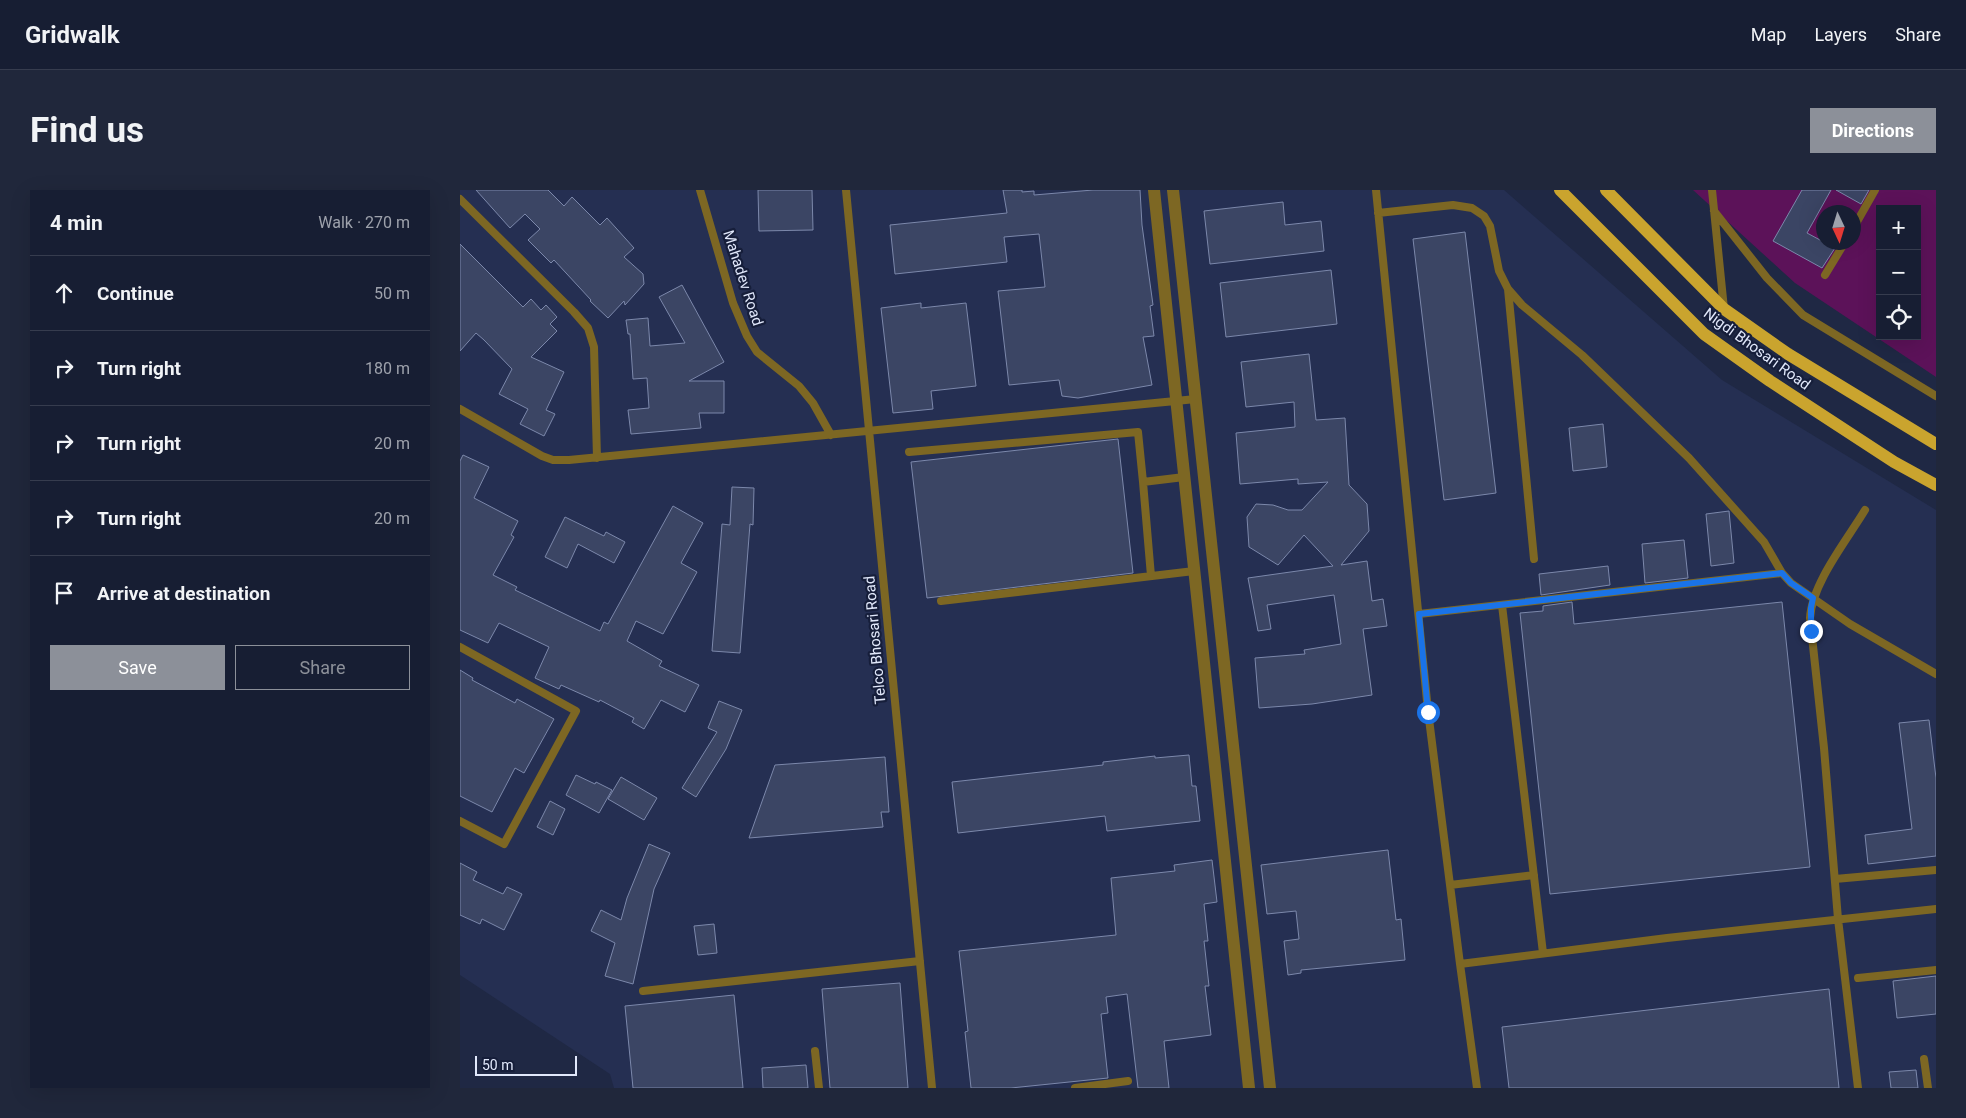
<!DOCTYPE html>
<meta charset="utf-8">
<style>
body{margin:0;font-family:Roboto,sans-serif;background:#20273b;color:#f1f3f6}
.controls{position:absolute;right:15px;top:15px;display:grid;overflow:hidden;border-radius:0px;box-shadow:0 5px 20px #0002}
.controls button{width:45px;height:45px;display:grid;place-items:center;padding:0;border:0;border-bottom:1px solid #363c4e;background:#171e33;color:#f1f3f6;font:25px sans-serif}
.compass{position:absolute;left:1356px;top:15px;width:45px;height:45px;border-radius:50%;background:#171e33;box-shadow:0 5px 20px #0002;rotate:176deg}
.scale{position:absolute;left:15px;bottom:12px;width:102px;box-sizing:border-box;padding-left:5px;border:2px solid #e1e8fb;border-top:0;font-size:14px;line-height:18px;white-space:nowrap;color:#e1e8fb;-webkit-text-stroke:4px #161e3a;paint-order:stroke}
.stop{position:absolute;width:15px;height:15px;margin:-11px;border:4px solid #1a73e8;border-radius:50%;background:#fff}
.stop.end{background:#1a73e8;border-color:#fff;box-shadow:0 1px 5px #0008}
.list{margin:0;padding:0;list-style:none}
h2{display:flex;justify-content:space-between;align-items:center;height:65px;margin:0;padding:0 20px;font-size:21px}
h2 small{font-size:16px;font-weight:400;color:#9ea2ac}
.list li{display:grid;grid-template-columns:32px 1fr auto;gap:15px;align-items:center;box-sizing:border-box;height:75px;padding:0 20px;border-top:1px solid #363c4e}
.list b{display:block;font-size:19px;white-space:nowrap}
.list em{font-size:16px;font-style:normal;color:#9ea2ac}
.actions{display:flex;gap:10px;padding:15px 20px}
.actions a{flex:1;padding:11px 0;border:1px solid #8c9099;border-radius:0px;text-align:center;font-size:18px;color:#8c9099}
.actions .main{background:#8c9099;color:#fff}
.icon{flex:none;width:28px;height:28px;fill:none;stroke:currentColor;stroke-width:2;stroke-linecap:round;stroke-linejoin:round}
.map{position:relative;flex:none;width:1476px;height:898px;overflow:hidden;border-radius:0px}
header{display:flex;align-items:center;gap:30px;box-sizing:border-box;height:70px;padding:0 25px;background:#171e33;border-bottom:1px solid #363c4e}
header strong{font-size:24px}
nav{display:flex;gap:28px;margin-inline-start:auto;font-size:18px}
.intro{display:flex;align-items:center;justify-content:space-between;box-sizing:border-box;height:120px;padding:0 30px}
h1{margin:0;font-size:35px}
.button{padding:12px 22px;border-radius:0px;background:#8c9099;color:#fff;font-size:18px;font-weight:700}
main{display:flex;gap:30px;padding:0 30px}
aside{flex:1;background:#171e33;border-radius:0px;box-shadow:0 5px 20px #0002}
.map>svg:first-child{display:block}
.built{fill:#252f52}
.green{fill:#5c1259;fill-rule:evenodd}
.building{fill:#3b4564;stroke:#7c88ab}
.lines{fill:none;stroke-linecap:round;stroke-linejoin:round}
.service{stroke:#7d6723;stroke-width:8}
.tertiary{stroke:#7d6723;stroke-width:12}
.primary{stroke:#caa42e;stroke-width:12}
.route{stroke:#1a73e8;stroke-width:6}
.labels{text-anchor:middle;stroke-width:4.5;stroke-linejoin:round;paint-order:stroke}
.street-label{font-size:15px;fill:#e1e8fb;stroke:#161e3a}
</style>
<header>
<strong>Gridwalk</strong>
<nav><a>Map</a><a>Layers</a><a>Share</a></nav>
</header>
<div class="intro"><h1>Find us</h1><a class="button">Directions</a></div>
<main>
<aside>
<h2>4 min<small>Walk · 270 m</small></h2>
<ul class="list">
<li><svg class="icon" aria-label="ahead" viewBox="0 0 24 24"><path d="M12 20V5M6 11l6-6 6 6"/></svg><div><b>Continue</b></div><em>50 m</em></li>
<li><svg class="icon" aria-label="right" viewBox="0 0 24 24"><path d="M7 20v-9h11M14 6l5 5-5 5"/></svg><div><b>Turn right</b></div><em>180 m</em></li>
<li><svg class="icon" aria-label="right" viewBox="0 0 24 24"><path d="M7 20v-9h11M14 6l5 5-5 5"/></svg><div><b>Turn right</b></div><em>20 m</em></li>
<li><svg class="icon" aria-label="right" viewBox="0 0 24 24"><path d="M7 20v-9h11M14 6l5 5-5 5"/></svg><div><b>Turn right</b></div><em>20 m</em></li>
<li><svg class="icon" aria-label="arrive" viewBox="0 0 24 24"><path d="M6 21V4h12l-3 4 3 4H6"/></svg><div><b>Arrive at destination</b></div></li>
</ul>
<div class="actions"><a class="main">Save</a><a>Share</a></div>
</aside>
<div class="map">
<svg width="1476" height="898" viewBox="0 0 1476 898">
<rect width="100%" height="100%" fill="#1f2844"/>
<path class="built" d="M0,0h1044l218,190 214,130v578h-1322l-4,-14 -150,-99z"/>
<path class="green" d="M1233,0h243v187l-141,-94zM1420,19h37v127h-37zM1364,22h30v30h-30z"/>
<path class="building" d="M16,0h72l16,16 8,-9 28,28 7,-7 27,30 -10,9 19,17 1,10 -19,21 -1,-4 -16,17 -18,-17 1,-1 -37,-40 -3,3 -23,-23 12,-11 -15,-15 -15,14z
M298,0h54l1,40 -54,1z
M543,0h19v2l12,-1v4l59,-5h47l2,35 11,80 -3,1 4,30 -11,1 9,48 -74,13 -16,-2 -3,-16 -50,5 -11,-94 47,-4 -6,-53 -35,3 3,25 -112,12 -5,-49 117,-12z
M1342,0h29l-24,43 28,15 -13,20 -49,-27z
M1376,0h33l-8,14z
M823,12l2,23 36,-4 3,30 -114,13 -6,-53z
M1005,42l31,261 -52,7 -31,-261z
M0,54l63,63 8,-8 10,11 5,-5 11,12 -7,7 7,7 -26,26 33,15 -18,38 9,4 -11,22 -24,-12 8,-15 -29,-15 13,-25 -28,-29 -8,-7 -16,18z
M871,80l6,54 -111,13 -6,-54z
M222,95l42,77 -35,19h35v32h-25l2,15 -70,6 -3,-24 21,-2 -2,-30 -14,1 -3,-45h-2l-2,-14 22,-2 2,28 35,-3 -26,-46z
M461,113v5l45,-5 10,83 -45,5 2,18 -40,4 -12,-105z
M849,164l7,66 29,-2 4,67 18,19 2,27 -28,34 26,-4 5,40 11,-2 4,27 -24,3 9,66 -60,9 -53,4 -4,-50 50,-4 -1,-4 37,-6 -7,-49 -67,10 4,24 -13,2 -10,-53 85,-12 -29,-31 -26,30 -29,-18 -2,-30 9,-13 17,1 15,5h14l26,-28 -30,2v-5l-58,5 -4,-51 59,-6 -1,-25 -48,5 -5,-45z
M1143,234l4,43 -34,4 -4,-43z
M658,249l15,134 -206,25 -16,-136z
M3,265l26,12 -15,31 44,23 -7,14 3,2 -21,38 24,12 -2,3 85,41 4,-9 4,2 65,-118 30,17 -22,40 16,9 -34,62 -27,-13 -9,20 35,20 -3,5 40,19 -14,27 -24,-12 -17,29 -12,-7 2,-4 -34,-18 -1,2 -38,-17 -2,4 -24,-11 14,-31 -50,-24 -11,20 -28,-13v-169z
M272,297l22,1 -1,37 -3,-1 -10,129 -28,-2 10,-127 8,1z
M1269,321l5,52 -23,3 -5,-52z
M105,327l39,19 2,-4 19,10 -11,21 -36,-19 -11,24 -22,-11z
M1224,350l4,38 -43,5 -3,-39z
M1148,376l2,19 -69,10 -2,-21z
M1112,412l2,22 208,-22 28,265 -260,27 -30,-281 23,-2v-5z
M0,480l13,8 -1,2 43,23 2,-4 37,20 -30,54 -9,-5 -23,44 -32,-16z
M259,511l23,9 -16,39 -30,48 -14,-9 35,-56 -9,-4z
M1469,530l7,58v78l-68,8 -3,-29 47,-6 -13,-106z
M729,565l3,31h4l4,35 -93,10 -2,-15 -147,17 -6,-51 151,-17v-3l52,-6v2z
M425,567l4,55h-8l2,15 -134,11 26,-73z
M116,585l19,9 1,-2 16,8 -13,23 -33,-18z
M161,587l36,21 -13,22 -36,-21z
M90,611l15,8 -12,26 -16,-8z
M189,654l21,9 -16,36 -21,95 -28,-8 10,-33 -24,-12 10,-21 20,10 6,-22z
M928,660l8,70 5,-1 4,41 -104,10v3l-13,2 -4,-34 15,-2 -3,-28 -29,3 -6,-49z
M752,670l5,42 -13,2 4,37h-4l5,45h-4l6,49 -47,6 5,47h-31l-11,-94 -21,3 2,16 -7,1 7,64 -97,10h-40l-6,-56 3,-1 -9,-80 157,-16 -5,-57 64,-7 -1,-6z
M0,673l17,9 -4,8 30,14 4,-7 15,7 -18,36 -22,-11 -2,5 -20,-9z
M254,734l3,29 -19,2 -4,-29z
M1476,786v38l-39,4 -4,-37z
M440,793l8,105h-78l-8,-99z
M1369,799l10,99h-330l-7,-61z
M274,805l9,93h-110l-8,-82z
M346,875l2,23h-45l-1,-20z
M1456,880l2,18h-27l-2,-16z"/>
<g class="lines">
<path class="service" d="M240,0l33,113 14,33 10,16 42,34 14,17 18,32
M386,0l86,898
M916,0l52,521 32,253
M1252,0l12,119
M0,9l114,113 14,16 6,19 3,111
M1254,21l53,67 36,37 133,81
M918,23l75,-8 19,3 12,8 6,10 9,45 9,18 14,16 60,50 107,103 75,84 18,31 9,10 59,41 86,50
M1394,37l21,-37
M1365,85l20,-33
M1048,99l26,270
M0,219l82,47 11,4h16l627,-61
M449,262l229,-20 5,50 41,-5
M683,292l8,94
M481,411l253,-30
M1042,415l41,348
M959,424l363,-41
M0,457l116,64 -72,133 -44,-23
M1375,689l101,-9
M990,695l84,-10
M1398,788l78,-8
M183,801l277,-30
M355,861l4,37
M1464,869l4,29
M615,898l53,-7
M1017,898l-17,-124 207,-26 269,-29
M1398,898l-20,-169 -14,-171 -14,-130c2,-35 37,-78 55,-108"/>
<path class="tertiary" d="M694,0l95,898
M713,0l97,898"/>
<path class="primary" d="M1100,0l144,144 66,47 124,81 42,23
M1146,0l118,119 64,45 148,90"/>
</g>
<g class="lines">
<path class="route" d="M968,522l-9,-98 363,-41 9,10 22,15 -2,10v23"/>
</g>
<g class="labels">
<g class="street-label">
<text transform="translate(283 88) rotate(72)" y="5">Mahadev Road</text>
<text transform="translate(1297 159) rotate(36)" y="5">Nigdi Bhosari Road</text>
<text transform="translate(415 450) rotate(-95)" y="5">Telco Bhosari Road</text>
</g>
</g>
</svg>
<div class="controls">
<button>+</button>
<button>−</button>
<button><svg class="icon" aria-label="locate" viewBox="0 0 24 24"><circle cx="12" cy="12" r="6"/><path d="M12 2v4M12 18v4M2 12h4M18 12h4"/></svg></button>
</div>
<svg class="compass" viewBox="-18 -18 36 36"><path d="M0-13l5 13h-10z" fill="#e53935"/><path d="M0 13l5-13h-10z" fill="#9ea2ac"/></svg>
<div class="scale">50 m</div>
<div class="stop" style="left:968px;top:522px"></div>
<div class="stop end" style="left:1351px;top:441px"></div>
</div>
</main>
